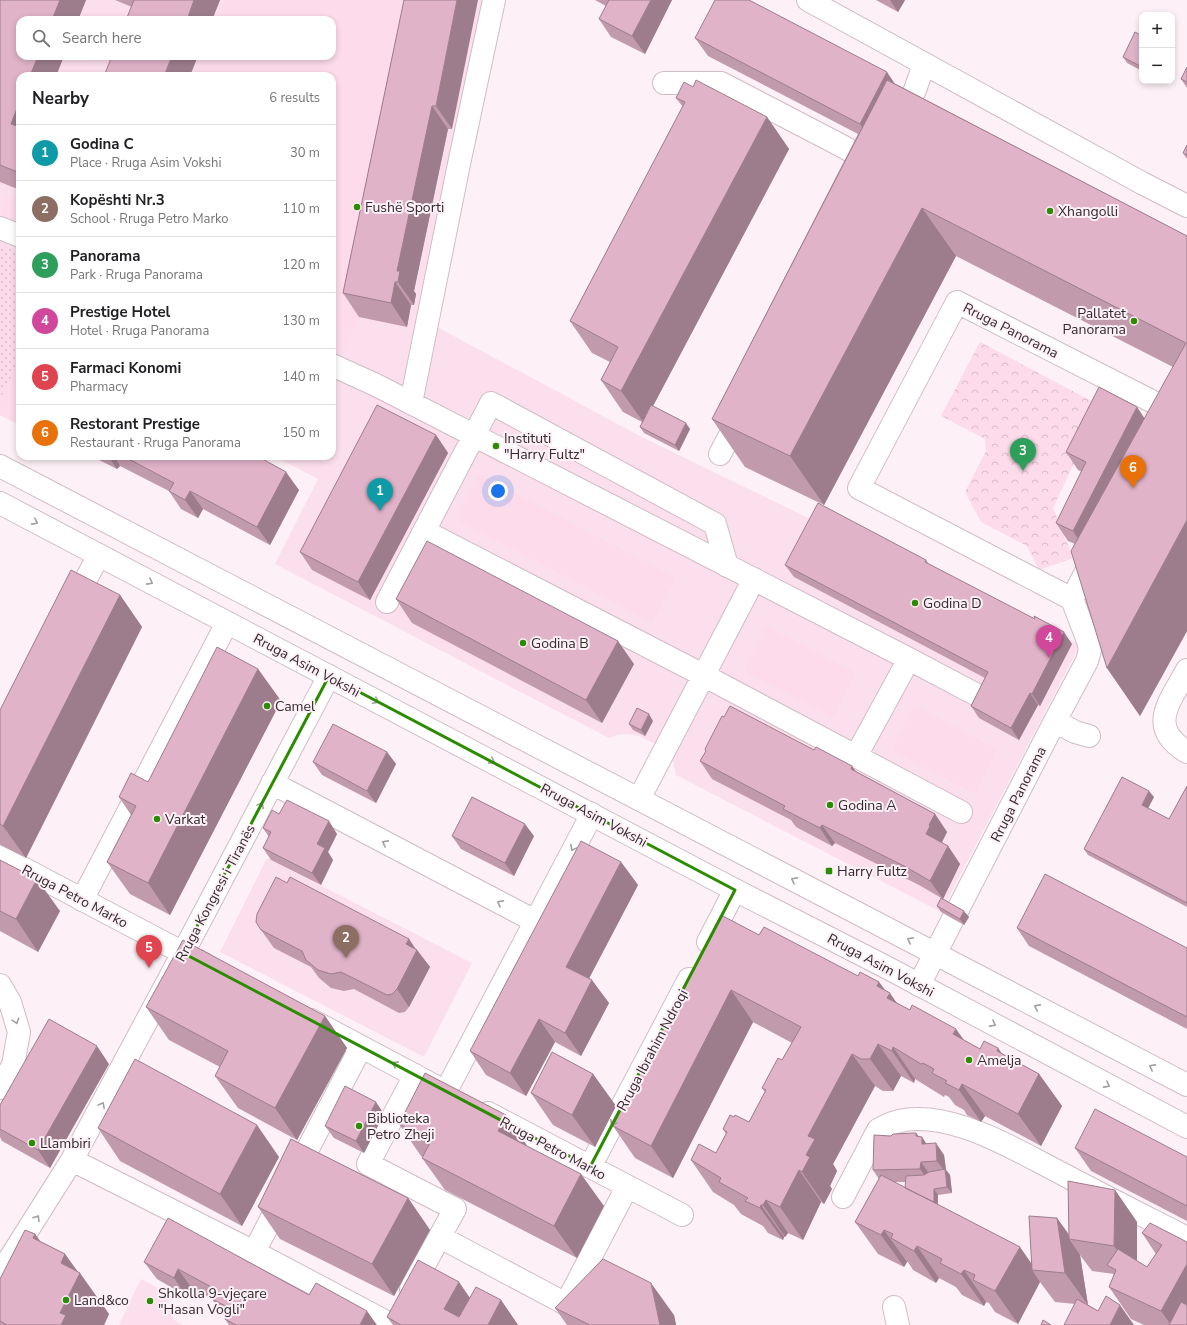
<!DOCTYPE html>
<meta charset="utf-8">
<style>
body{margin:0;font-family:"Nunito Sans",sans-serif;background:#f2f2f2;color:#202124}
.controls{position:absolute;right:12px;top:12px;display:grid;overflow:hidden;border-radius:8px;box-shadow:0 2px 6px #0003}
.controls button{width:36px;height:36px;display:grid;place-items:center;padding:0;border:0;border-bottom:1px solid #e0e0e0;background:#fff;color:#202124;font:20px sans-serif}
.you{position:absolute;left:498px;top:491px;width:14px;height:14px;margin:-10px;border:3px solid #fff;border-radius:50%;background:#1a73e8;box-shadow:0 0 0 6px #1a73e833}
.badge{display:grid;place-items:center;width:26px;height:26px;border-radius:50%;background:#1a73e8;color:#fff;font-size:13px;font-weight:700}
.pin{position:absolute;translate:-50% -33px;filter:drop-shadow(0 1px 2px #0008)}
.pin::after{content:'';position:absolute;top:21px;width:14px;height:12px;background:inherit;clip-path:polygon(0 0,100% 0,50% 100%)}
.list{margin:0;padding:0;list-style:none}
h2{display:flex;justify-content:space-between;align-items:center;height:52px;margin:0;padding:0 16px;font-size:17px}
h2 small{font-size:13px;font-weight:400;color:#757577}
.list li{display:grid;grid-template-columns:26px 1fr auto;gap:12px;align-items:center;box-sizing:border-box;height:56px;padding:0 16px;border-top:1px solid #e0e0e0}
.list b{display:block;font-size:15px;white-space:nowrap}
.list p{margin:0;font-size:13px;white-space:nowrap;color:#757577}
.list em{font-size:13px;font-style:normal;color:#757577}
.icon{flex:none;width:22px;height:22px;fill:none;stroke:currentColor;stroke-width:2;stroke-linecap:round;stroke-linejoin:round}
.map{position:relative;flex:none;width:1187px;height:1325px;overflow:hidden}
.search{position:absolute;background:#fff;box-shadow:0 2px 6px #0003;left:16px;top:16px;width:320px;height:44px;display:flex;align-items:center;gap:10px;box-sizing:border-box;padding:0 14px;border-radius:12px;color:#757577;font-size:15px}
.panel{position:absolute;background:#fff;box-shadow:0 2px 6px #0003;left:16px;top:72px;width:320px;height:388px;border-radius:12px}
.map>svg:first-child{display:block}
.built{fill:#fcdfec;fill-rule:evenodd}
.grass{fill:url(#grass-dots)}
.park{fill:url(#park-crowns)}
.garden{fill:#fddbea}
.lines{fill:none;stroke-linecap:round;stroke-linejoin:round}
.minor-casing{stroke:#d0bcc5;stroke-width:24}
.major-casing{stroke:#d0bcc5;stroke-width:24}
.minor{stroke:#fff;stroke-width:22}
.major{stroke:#fff;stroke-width:22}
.wall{fill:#c19aac;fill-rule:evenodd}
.shaded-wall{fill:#9d7d8c}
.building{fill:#e0b3c8;stroke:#9d7d8c}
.oneway{stroke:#a39fa1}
.marked{fill:none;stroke:#2c8c00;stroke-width:3;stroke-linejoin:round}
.poi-dot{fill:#2c8c00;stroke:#fdf0f6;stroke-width:1.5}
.labels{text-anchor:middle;stroke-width:4;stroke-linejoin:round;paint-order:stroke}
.poi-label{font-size:14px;fill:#322a2e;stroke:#fdf0f6;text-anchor:start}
.street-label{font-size:14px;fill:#322a2e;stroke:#fdf0f6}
</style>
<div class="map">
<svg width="1187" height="1325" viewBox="0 0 1187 1325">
<defs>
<pattern id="grass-dots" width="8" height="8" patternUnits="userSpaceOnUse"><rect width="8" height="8" fill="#fddbea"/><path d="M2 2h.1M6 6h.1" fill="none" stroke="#d9bcc9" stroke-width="1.8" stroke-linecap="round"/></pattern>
<pattern id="park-crowns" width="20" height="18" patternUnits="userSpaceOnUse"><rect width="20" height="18" fill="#fddbea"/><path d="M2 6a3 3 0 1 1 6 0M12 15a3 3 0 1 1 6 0" fill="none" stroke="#d9bcc9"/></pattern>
</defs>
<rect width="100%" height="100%" fill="#fdf0f6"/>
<path class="built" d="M0,0h504l-67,327 203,109 174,85 53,13 213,111 -139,267 -265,-137 -5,-23 -32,-16 -11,-2 -11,1 -8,3 -334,-174 43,-85 -44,-23h58v-380h-312v349l-20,-10zM20,20h312v36h-312z
M267,858l205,105 -48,94 -204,-105z
M141,1279l31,16 -6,11 8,14 9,5h-64z"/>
<path class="grass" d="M0,244l20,9v107l-20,39z"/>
<path class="park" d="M980,342l121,64 -48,102 20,50 -34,12 -12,-24 -46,-24 -16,-30 21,-41 -1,-12 -44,-23z"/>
<path class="garden" d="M225,0h200l-66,317 -20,43 -7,-3v-281h-137l8,-20h129v-36h-115z
M7,196l13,6v20l-20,-8z
M20,360v65l-20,-10v-16z
M480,475l195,102v3l-22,42h-2l-196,-103 22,-43z
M767,626l89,47 -23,44 -89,-46v-2l21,-42z
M916,706l80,42 1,3 -21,41 -3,1 -80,-42 -1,-3 21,-41z"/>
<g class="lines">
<g class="minor-casing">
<path id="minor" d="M808,0l334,183 45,23
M664,83h57l121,63 33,19
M899,120l16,-30 9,-26
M0,228l20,8
M332,365l44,20 533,274 68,36
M411,403l48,-239 35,-164
M720,454l21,-40
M424,531l279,144 258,137
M1072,599l22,-43
M387,602l104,-199 224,121 12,42
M72,605l27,-50
M1187,670c-17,32 -41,57 0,82
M1055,721l20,11 14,4
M856,756l53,-97
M272,783l263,138
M639,799l115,-220
M0,856l204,108
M82,900l145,-277
M708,942l27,-52
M0,985l10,17 9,30 -6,33 -13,23
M919,985l136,-264 32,-60 3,-11 -2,-9 -16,-42 -213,-111 98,-186 212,108 -5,11
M311,1020l137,73
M446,1091l146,-277
M488,1113l194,102
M72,1160l182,92 138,73
M590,1167l99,-188
M843,1197l35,-67c20,-12 39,-13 62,-9 42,8 80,31 117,50 43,23 87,45 130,67
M440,1237l126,67 61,-117
M254,1252l107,-205
M0,1274l72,-114 111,-207 146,-277
M411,1289l44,-80 -87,-45 47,-89
M894,1307l4,18"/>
</g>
<g class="major-casing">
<path id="major" d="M0,466l1187,619
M0,503l735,387 149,76 303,161"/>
</g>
<use href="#minor" class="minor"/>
<use href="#major" class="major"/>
</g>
<path class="wall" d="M0,0h86l-30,76h-36v114l-20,-8z
M115,0h105l-8,20h-86l6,-13z
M404,0l48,129h-4l-34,162 2,3 -2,11h-3l-4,22 -48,-10 -16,-24z
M595,0h77l-27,54 -34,-17 -12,-18 7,-13z
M876,0h29l-7,12z
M1142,36v35l-15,-8 -4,-6z
M695,38l201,46 291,152v395l-47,85 -33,-48 -32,-124 -7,-3 -12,-18 26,-51 -4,-2 -12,-18 79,-34 28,-51 -217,-111 -132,249 -79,-38 -33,-48 146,-285 -150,-78z
M1187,67v21l-6,-9z
M693,87l74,30 22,32 -136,257 37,23 -11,22 -35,-18 -4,-6 2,-5 -19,-10 -22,-32 9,-18 -18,-9 -22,-32 113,-214 -7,-9z
M1187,145v14l-4,-6z
M436,435l12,18 -78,147 -58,-30 -12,-18z
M91,456h166l42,34 -29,55 -67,-36 -5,9 -17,-9 -12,-18 -49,-25 -3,3z
M926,560l3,4 143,80 -32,62 -2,-1 -19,35 -40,-22 -8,-12 14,-28 -191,-101 -9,-12z
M120,595l22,32 -116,231 -26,-13v-135z
M396,599l238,65 -32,59 -190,-100z
M258,669l23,32 -111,214 -40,-21 -23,-32 24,-47 -12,-18 29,-15z
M653,721l-8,15 -12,-6 -4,-6z
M705,749l152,23 78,42 12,18 -5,10 1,2 5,2 12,18 -17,35 -24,-14 -84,-42 -3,3 -36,-19 -5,-7 -79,-41 -12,-18 6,-10z
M387,752l9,12 -20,39 -54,-28 -9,-13z
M1187,786v121l-99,-52 -4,-6 70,-52 -6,11 21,11z
M279,814l58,20 -9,18 5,8 -12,25 -50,-25 -8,-12 6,-11 -6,-9z
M452,836h82l-20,40 -53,-27z
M0,860l60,51 -22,41 -38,-21z
M621,862l17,23 -49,93 20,25 -28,53 -26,-14 -29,54 -40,-21 -16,-24z
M287,883l122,56 6,10 2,1 13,17 -21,40 -4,5 -6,1 -45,-24 -10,2 -13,-3 -12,-10 -8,-11 -37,-19 -13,-18z
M937,906l32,11 -5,8 -23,-13z
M1017,928l170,20v81l-158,-83z
M759,935l99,41 21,6 7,9 11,12 83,46 22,5 37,20 23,32 -21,40 -56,-30 -4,6 -14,-7 -3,-5 -9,-5 -6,-8 -4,-2 -1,2 -29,-18 -1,4 -13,-7 -8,15h-10l-8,-5 -42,78 4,7 -7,15 2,3 -8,15 -3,-2 -18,38 -15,-7 -3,4h-1l-1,3 -15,-7 -5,-7 -22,-12 -7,-9 -21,-13 -22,-32 25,-7 10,-19 -3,-5 11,-12 15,5 16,-30 -3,-4 20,-28 10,-17 -39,-21 -80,156 -38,-20 -22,-32z
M146,1007l179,9 22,32 -50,92 -59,-32 -23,-32 5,-9 -51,-27z
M109,1064l-59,104 -48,-27 -2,-4v-32z
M593,1074l23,32 -21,41 -42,-22 -22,-32z
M384,1114l-20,39 -30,-15 -9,-12z
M399,1124l129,23 76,59 -27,52 -132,-68 -23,-32 1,-1 -2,-1z
M98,1128l181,29 -37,69 -122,-65z
M916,1133l2,3 8,8 18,11 2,15 4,5 2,18 -14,2v10l94,59 25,-46 12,17 46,-45 22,32v39l10,6 9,-13 -14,-21 45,9v83h-43l-13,-6 -22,-32 5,-13 -22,-3 -12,-16 8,50 10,6 36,14 -59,-21 -20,-2 -15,-20 -22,42 -23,-12 -6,-9 -3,-1 -2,4 -22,-11 -6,-8 -17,-9 -3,5 -23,-13 -5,-8h-1l-3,5 -26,-13 -23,-32 24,-43 -6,-9 18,-34zM894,1182h12l-1,6z
M1075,1148l112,9v64l-96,-50z
M408,1198l22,32 -36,66 -114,-57 -22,-32z
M35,1234l5,7 25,13 44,60 -5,11h-104v-46z
M144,1262l165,33 68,30h-148l-4,-6 1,-2h-1l-13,-18 -21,-12 -5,9 -29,-17z
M470,1298l31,2 17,25h-125l-6,-8z
M555,1308l119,7 2,10h-109z"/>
<path class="shaded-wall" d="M60,0h26l-8,20h-26z
M194,0h26l-8,20h-25z
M457,0h21l-26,129 -16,-23z
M651,0h21l-27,54 -13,-18z
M890,0h15l-7,12z
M38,56h26l-8,20h-26z
M172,56h26l-8,20h-26z
M887,72l12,18 -27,52 -12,-18z
M20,101v35l-9,-12z
M432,106l16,23 -34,162 2,3 -2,11 -16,-23 -1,-11z
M767,117l22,32 -145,274 -23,-32z
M922,208l34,48 -132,249 -34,-49z
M395,282l16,23 -4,22 -16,-24z
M1137,407l12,18 -64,124 -12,-18z
M686,423l4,6 -11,22 -4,-6z
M436,435l12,18 -78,147 -12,-18z
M108,456h6l6,10 -3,3z
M286,472l13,18 -29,55 -13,-18z
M190,491l13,18 -5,9 -13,-18z
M1187,520v111l-47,85 -33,-48z
M120,595l22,32 -116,231 -23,-32z
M1064,632l8,12 -32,62 -8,-12z
M618,641l16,23 -32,59 -16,-23z
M258,669l23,32 -111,214 -22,-32z
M1030,693l8,12 -19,35 -8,-12z
M649,714l4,7 -8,15 -4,-6z
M387,752l9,12 -20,39 -9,-12z
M852,766l13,18 -14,-15z
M1149,791l5,6 -8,15 -4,-7z
M935,814l12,18 -5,10 1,2 -17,-10 3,-9z
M329,821l8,13 -9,18 5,8 -12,25 -9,-12 5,-29z
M525,824l9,12 -20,40 -9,-13z
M822,825l13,18 -3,3 -12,-18z
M948,846l12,18 -17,35 -13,-18z
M621,862l17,23 -55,105 -17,-23z
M37,879l23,32 -22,41 -22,-33z
M964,911l5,6 -5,8 -4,-6z
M409,939l8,12v-1l13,17 -21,40 -12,-18 9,-45z
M592,980l17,23 -28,53 -16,-23z
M879,982l10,14 1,-3 22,33 -35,-40z
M731,990l22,32 -80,156 -22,-32z
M325,1016l22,32 -50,92 -22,-32z
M539,1019l16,23 -29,54 -16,-23z
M956,1029l23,32 -26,-27z
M878,1044l23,32 -8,15 -23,-32z
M97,1046l12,18 -59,104 -12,-18z
M893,1047l22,32 -1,4 -22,-32z
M998,1048l23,32 -24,-29z
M852,1054l23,32 -42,78 4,7 -7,15 2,3 -8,15 -22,-32 4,-17 2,-19z
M593,1074l23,32 -21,41 -23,-32z
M1039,1074l23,32 -21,40 -23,-32z
M962,1084l23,32 -4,6 -22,-32z
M376,1102l8,12 -20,39 -8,-12z
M506,1115l22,32 -30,-16z
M257,1125l22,32 -37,69 -22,-32z
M916,1133l6,8v-4l8,12v7l-14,-20z
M936,1143l8,12 2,15 4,5 2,18 -5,-6 -1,-14 -9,-12z
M921,1162l9,13 -1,6 -9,-12z
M799,1170l22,32 -18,38 -23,-33z
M581,1174l23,32 -27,52 -23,-32z
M934,1189l4,6 -1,30 -4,-6z
M1115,1190l22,32v56l-23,-32z
M408,1198l22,32 -36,66 -22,-32z
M766,1200l22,33 -3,4 -22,-32z
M761,1205l23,32 -1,3 -23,-32z
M1057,1218l15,21h-3l11,16 8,50 -23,-32z
M884,1230l23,32 -3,5 -23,-32z
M35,1234l29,42 -31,-38z
M917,1246l22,32 -3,5 -22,-32z
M1020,1247l16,23h-4l8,12 -22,42 -23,-33z
M65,1254l14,20 1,-1 29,41 -5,11h-43l-1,-12 1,-50z
M1187,1264v61h-16l-10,-14z
M178,1269l13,18 -5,9 -12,-18z
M964,1270l22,32 -2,4 -23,-32z
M459,1282l22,32 -25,11 -12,-16z
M651,1283l23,32 2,10h-16z
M501,1300l17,25h-30z
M1120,1305l14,20h-24z
M367,1311l10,14h-17z"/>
<path class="building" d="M0,0h60l-8,20h-32v36h18l-8,20h-10v25l-9,23 9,3v46l-20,-8z
M134,0h60l-7,20h-61z
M404,0h53l-21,106h-4l-35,165h3l-2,11h-3l-4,21 -48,-10z
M609,0h42l-19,36 -33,-17z
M715,0h34l138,72 -27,52 -165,-86z
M1135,32l7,4v31l-19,-10z
M112,56h60l-8,20h-60z
M1187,67v15l-6,-3z
M696,80l71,37 -146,274 -20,-11 17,-33 -48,-26 115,-219 -9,-4 8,-16 9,5z
M887,80l300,156v284l-80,148 -36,-117 115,-208 -264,-135 -132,248 -78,-37z
M1187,145v10l-4,-2z
M1099,387l38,20 -64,124 -17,-8 30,-61 -20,-10z
M377,405l59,30 -78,147 -58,-30z
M651,405l35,18 -11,22 -35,-18z
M123,456h134l29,16 -29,55 -67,-36 -5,9 -16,-9 5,-8z
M818,503l108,57 -1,2 2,1 108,56 -1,-3 30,16 -32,62 -2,-1 -19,35 -40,-22 17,-34 -203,-107z
M427,541l191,100 -32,59 -190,-101z
M71,570l49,25 -117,231 -3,-2v-114z
M217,647l41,22 -110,214 -41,-21 29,-56 -17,-9 12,-24 17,9z
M730,706l84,44 2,-3 36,19 -1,3 84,45 -6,11 1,1 -4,8 22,12 -18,35 -24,-14 -84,-42 -2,3 -37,-19 2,-3 -85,-45 6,-10 -1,-2 17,-33 2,1z
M637,708l12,6 -8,16 -12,-6z
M333,724l54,28 -20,39 -54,-29z
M1122,777l27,14 -7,14 27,14 18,-33v117l-103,-54z
M472,797l53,27 -20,39 -53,-27z
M287,800l42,21 -12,23 8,4 -13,25 -49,-25 8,-16 -8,-4 9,-18 7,4z
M581,841l40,21 -55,105 26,13 -27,53 -26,-14 -29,54 -40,-22z
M0,860l37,19 -21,40 -16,-8z
M1045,874l142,74v69l-170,-89z
M276,877l11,6 3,-6 119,62 -3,5 11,6 -20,39 -5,5 -5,1 -46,-23 -10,2 -13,-4 -12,-10 -4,-9 -41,-21 -5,-8 1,-8z
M941,898l23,13 -4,8 -23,-13z
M721,915l38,20 5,-8 94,49 2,-4 19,10 -2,4 13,7 -3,5 23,12 2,-5 44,24 -3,5 27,15 4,-8 14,7 -1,3 42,23 -21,40 -56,-30 -3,6 -14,-7 2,-2 -15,-8 2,-4 -11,-6 -2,1 -28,-17 -1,4 -14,-7 -8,15h-9l-9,-5 -44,82 7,3 -9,16 4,2 -8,15 -3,-2 -19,37 -14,-7 -3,5h-2l-1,3 -15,-7 3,-3 -29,-16 2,-4 -30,-18 8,-16 17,9 11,-21 -4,-3 7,-14 4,2 1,-2 14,7 17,-32 -4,-2 16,-30 4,2 19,-33 -70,-37 -80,156 -38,-20z
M183,940l142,76 -50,92 -60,-32 13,-25 -82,-44z
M49,1019l48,27 -59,104 -38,-21v-24z
M552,1052l41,22 -21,41 -41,-22z
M135,1059l122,66 -37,69 -122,-66z
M425,1073l81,42 -8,16 83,43 -27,52 -132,-68 9,-17 -32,-17z
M345,1086l31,16 -20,39 -31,-15z
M1095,1109l92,48v49l-112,-58z
M916,1133v3l6,1v7l14,-1 1,18 -16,1 -1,7 -47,1 1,-35 17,1 2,-2z
M291,1139l117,59 -36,66 -114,-57z
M945,1169l2,18 -13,2v13l-29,-14 1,-12 18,-1 5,-3z
M881,1175l139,72 -25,44 -22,-11 2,-5 -11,-5 -3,4 -21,-11 2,-4 -25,-13 -3,5 -23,-13 2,-4 -9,-4 -3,5 -26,-13z
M1068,1181l47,9 -1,56 -45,-7z
M1029,1216l28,2 8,55 -33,-3z
M168,1218l141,77 7,-12 51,28 -7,14h-124l-11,-6 6,-10 -19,-10 5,-9 -39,-21 -4,9 -30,-16z
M1150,1223l37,19v22l-26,47 -52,-24 7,-17 -9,-5 11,-16 29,18 15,-22 -20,-12z
M25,1230l10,4 -2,4 32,16 -4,9 19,10 -20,40 6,2 -5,10h-54l-7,-4v-42z
M603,1259l48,24 9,42h-70l-35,-17z
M418,1260l41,22 -15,27 15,8 17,-30 25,13 -13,25h-87l-14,-8z
M1106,1296l14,9 -10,20h-46l13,-26 21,12z
M1181,1302l6,3v20h-18z
M1043,1320l8,5h-10z"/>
<defs><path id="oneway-chevron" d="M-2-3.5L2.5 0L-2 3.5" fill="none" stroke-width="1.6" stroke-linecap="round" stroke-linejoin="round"/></defs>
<g class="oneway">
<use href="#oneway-chevron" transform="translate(35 522) rotate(28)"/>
<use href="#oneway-chevron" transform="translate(150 582) rotate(28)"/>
<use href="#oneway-chevron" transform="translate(376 701) rotate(27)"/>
<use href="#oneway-chevron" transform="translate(492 761) rotate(28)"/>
<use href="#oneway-chevron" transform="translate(261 805) rotate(-62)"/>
<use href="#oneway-chevron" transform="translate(385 843) rotate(-152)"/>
<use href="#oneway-chevron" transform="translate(573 848) rotate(118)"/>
<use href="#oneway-chevron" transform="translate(794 880) rotate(-152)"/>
<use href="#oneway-chevron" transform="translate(500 903) rotate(-152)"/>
<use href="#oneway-chevron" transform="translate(910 940) rotate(-153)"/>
<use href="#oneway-chevron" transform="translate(1037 1007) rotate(-152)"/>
<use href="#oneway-chevron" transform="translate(16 1021) rotate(72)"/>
<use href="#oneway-chevron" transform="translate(993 1024) rotate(28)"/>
<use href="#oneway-chevron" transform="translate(395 1064) rotate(-152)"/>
<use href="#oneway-chevron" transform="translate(1152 1067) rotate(-152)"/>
<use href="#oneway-chevron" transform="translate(1107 1085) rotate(28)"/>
<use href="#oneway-chevron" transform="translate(102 1105) rotate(-62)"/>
<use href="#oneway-chevron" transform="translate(613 1123) rotate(118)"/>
<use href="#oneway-chevron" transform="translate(37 1218) rotate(-58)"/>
</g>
<path class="marked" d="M329,676l406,214 -145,277 -407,-214z"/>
<g class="poi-dot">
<circle cx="357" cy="207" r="4"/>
<circle cx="1050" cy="211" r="4"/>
<circle cx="1134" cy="321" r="4"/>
<circle cx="496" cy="446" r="4"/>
<circle cx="915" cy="603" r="4"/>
<circle cx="523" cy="643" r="4"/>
<circle cx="267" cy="706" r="4"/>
<circle cx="830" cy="805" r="4"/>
<circle cx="157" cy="819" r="4"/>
<rect x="825" y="867" width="8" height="8" rx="2"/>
<circle cx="969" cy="1060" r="4"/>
<circle cx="359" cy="1126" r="4"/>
<circle cx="32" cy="1143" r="4"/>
<circle cx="66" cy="1300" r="4"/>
<circle cx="150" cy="1301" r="4"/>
</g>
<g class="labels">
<g class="poi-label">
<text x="365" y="212">Fushë Sporti</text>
<text x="1058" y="216">Xhangolli</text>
<text x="1126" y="318" text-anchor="end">Pallatet<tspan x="1126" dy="16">Panorama</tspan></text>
<text x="504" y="443">Instituti<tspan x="504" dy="16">"Harry Fultz"</tspan></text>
<text x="923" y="608">Godina D</text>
<text x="531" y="648">Godina B</text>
<text x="275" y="711">Camel</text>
<text x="838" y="810">Godina A</text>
<text x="165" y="824">Varkat</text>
<text x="837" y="876">Harry Fultz</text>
<text x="977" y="1065">Amelja</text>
<text x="367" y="1123">Biblioteka<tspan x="367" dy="16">Petro Zheji</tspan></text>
<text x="40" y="1148">Llambiri</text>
<text x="158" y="1298">Shkolla 9-vjeçare<tspan x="158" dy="16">"Hasan Vogli"</tspan></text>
<text x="74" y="1305">Land&amp;co</text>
</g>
<g class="street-label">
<text transform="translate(1011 330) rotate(27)" y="5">Rruga Panorama</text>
<text transform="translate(307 665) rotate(28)" y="5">Rruga Asim Vokshi</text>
<text transform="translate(1018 794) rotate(-63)" y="5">Rruga Panorama</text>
<text transform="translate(594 815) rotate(28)" y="5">Rruga Asim Vokshi</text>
<text transform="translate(215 893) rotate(-62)" y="5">Rruga Kongresi i Tiranës</text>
<text transform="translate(75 896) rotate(28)" y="5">Rruga Petro Marko</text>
<text transform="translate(881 965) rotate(28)" y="5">Rruga Asim Vokshi</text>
<text transform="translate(652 1050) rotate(-62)" y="5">Rruga Ibrahim Ndroqi</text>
<text transform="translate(553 1148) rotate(28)" y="5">Rruga Petro Marko</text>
</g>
</g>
</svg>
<div class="controls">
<button>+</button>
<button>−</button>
</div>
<div class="you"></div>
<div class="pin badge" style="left:380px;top:511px;background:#0f9aa8">1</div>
<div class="pin badge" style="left:346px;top:958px;background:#8d6e63">2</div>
<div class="pin badge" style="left:1023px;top:471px;background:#2e9e5b">3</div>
<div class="pin badge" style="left:1049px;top:658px;background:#d1479c">4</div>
<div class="pin badge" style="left:149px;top:968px;background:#e0444e">5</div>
<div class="pin badge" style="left:1133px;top:488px;background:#e8710a">6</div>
<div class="search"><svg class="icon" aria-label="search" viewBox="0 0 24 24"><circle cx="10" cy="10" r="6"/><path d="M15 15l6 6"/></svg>Search here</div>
<section class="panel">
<h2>Nearby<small>6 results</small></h2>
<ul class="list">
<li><span class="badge" style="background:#0f9aa8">1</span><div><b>Godina C</b><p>Place · Rruga Asim Vokshi</p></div><em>30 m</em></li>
<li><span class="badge" style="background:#8d6e63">2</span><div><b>Kopështi Nr.3</b><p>School · Rruga Petro Marko</p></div><em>110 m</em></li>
<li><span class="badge" style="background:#2e9e5b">3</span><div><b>Panorama</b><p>Park · Rruga Panorama</p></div><em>120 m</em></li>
<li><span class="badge" style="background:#d1479c">4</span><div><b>Prestige Hotel</b><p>Hotel · Rruga Panorama</p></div><em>130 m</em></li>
<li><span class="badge" style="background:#e0444e">5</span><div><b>Farmaci Konomi</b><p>Pharmacy</p></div><em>140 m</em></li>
<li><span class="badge" style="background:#e8710a">6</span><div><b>Restorant Prestige</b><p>Restaurant · Rruga Panorama</p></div><em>150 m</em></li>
</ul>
</section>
</div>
